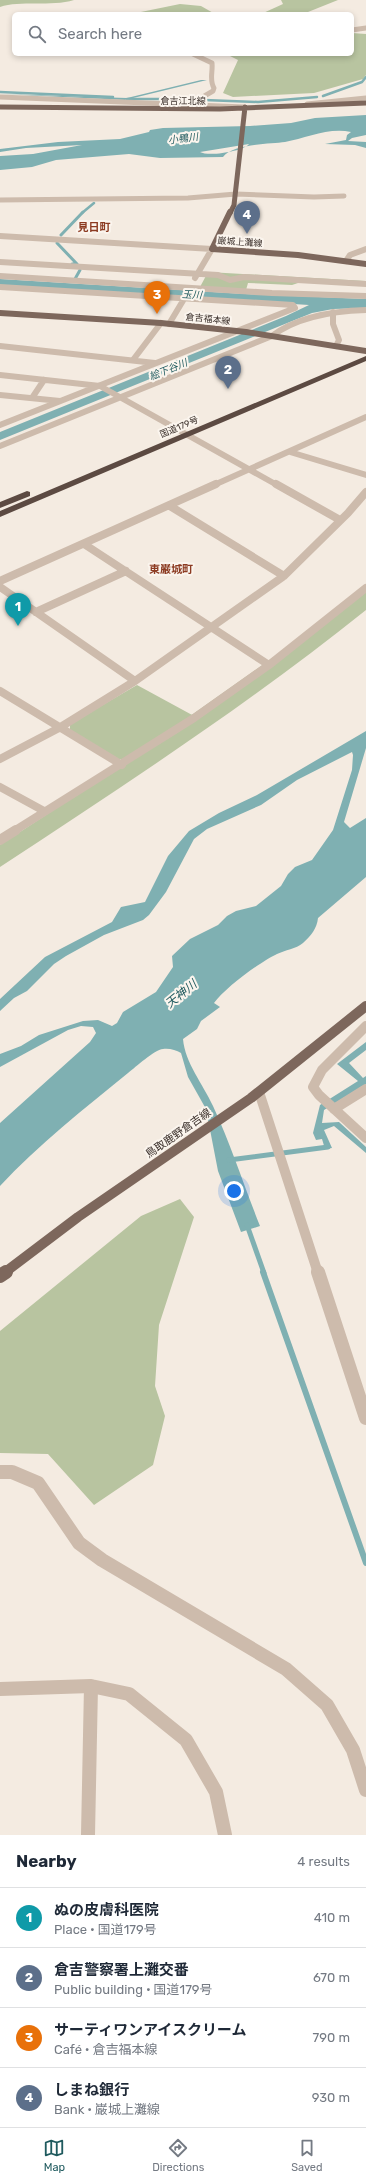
<!DOCTYPE html>
<meta charset="utf-8">
<style>
body{margin:0;font-family:Rubik,"Noto Sans JP",sans-serif;background:#f2f2f3;color:#1f2937}
.you{position:absolute;left:234px;top:1191px;width:14px;height:14px;margin:-10px;border:3px solid #fff;border-radius:50%;background:#1a73e8;box-shadow:0 0 0 6px #1a73e833}
.badge{display:grid;place-items:center;width:26px;height:26px;border-radius:50%;background:#1f5a5e;color:#fff;font-size:13px;font-weight:700}
.pin{position:absolute;translate:-50% -33px;filter:drop-shadow(0 1px 2px #0008)}
.pin::after{content:'';position:absolute;top:21px;width:14px;height:12px;background:inherit;clip-path:polygon(0 0,100% 0,50% 100%)}
.list{margin:0;padding:0;list-style:none}
h2{display:flex;justify-content:space-between;align-items:center;height:52px;margin:0;padding:0 16px;font-size:17px}
h2 small{font-size:13px;font-weight:400;color:#747a83}
.list li{display:grid;grid-template-columns:26px 1fr auto;gap:12px;align-items:center;box-sizing:border-box;height:60px;padding:0 16px;border-top:1px solid #e0e1e3}
.list b{display:block;font-size:15px;white-space:nowrap}
.list p{margin:0;font-size:13px;white-space:nowrap;color:#747a83}
.list em{font-size:13px;font-style:normal;color:#747a83}
.icon{flex:none;width:22px;height:22px;fill:none;stroke:currentColor;stroke-width:2;stroke-linecap:round;stroke-linejoin:round}
.map{position:relative;flex:none;width:366px;height:1835px;overflow:hidden}
.search{position:absolute;background:#fff;box-shadow:0 2px 6px #0003;left:12px;right:12px;top:12px;height:44px;display:flex;align-items:center;gap:10px;box-sizing:border-box;padding:0 14px;border-radius:6px;color:#747a83;font-size:15px}
.sheet{height:292px;background:#fff}
nav{display:flex;justify-content:space-around;align-items:center;box-sizing:border-box;height:56px;border-top:1px solid #e0e1e3;background:#fff;font-size:11px;color:#747a83}
nav a{display:grid;justify-items:center;gap:2px}
nav .on{color:#1f5a5e}
.map>svg:first-child{display:block}
.green{fill:#b8c4a0}
.water{fill:#7fb0b2;fill-rule:evenodd}
.lines{fill:none;stroke-linecap:round;stroke-linejoin:round}
.stream-far3{stroke:#7fb0b2;stroke-width:2.5}
.stream-far2{stroke:#7fb0b2;stroke-width:3}
.stream-far1{stroke:#7fb0b2;stroke-width:5}
.stream{stroke:#7fb0b2;stroke-width:6}
.minor-far4{stroke:#cdbbac;stroke-width:5}
.minor-far3{stroke:#cdbbac;stroke-width:6}
.minor-far2{stroke:#cdbbac;stroke-width:8}
.minor-far1{stroke:#cdbbac;stroke-width:10}
.minor{stroke:#cdbbac;stroke-width:14}
.major-far3{stroke:#7d675c;stroke-width:5}
.major-far2{stroke:#7d675c;stroke-width:6}
.major-far1{stroke:#7d675c;stroke-width:10}
.major{stroke:#7d675c;stroke-width:14}
.highway{fill:#5c4a42;fill-rule:evenodd}
.labels{text-anchor:middle;stroke-width:4;stroke-linejoin:round;paint-order:stroke}
.far-street-label{font-size:9px;fill:#3b302b;stroke:#fbf5ee}
.far-water-label{font-size:10px;font-style:italic;fill:#1f5a5e;stroke:#fbf5ee}
.far-quarter-label{font-size:11px;font-weight:bold;fill:#8c3b22;stroke:#fbf5ee}
.street-label{font-size:11px;fill:#3b302b;stroke:#fbf5ee}
.water-label{font-size:12px;font-style:italic;fill:#1f5a5e;stroke:#fbf5ee}
</style>
<div class="map">
<svg width="366" height="1835" viewBox="0 0 366 1835">
<rect width="100%" height="100%" fill="#f4ebe1"/>
<path class="green" d="M0,0h74c-23,7 -54,0 -74,7z
M281,0h57l-35,14h-42l22,-10z
M180,4l21,2 14,8h-84z
M352,33l14,1v41l-3,4 -49,14 -81,4 -10,-4 15,-33 -12,-6h126z
M208,272l158,9v5l-65,-4 -9,3 -44,-2 -2,7 -46,-3z
M366,592v18c-116,93 -241,175 -366,257v-22l101,-66z
M137,685l57,31 -67,43h-10l-47,-29v-6z
M180,1199l14,18 -35,108 -4,61 10,30 -12,49 -59,40 -46,-51 -48,-1v-122l141,-115z"/>
<path class="water" d="M201,80h6l-82,20 -125,-6 127,4z
M366,115v20l-14,3 -4,3 18,1v6l-11,-3 -30,-1 21,-4 1,-5 4,-3c-22,-5 -45,6 -66,10 -15,2 -53,2 -62,15l-63,1 -31,-4 -73,6 -24,7 -32,3v-14l33,-2 49,-9 -56,3 -26,4v-3l58,-7 62,-3 29,-7 1,-2 13,-2 87,-2 41,-3 24,-5zM249,144c-5,7 -40,13 -49,8z
M0,279l245,15 121,5v9l-33,1 -21,4 -312,127v-8l286,-116 23,-11 -309,-19z
M366,731v17l-22,74 6,6 16,-10v59l-48,41c-1,10 -7,18 -15,25 -7,6 -18,7 -26,11 -17,8 -52,34 -63,49l6,4 -19,14 -4,8 -14,10c2,24 20,45 30,67 18,39 31,80 47,120l-19,6 -23,-61 -12,-62 -18,-32 -7,-24c-5,-3 -12,-5 -18,-4 -9,1 -27,18 -35,24 -43,35 -90,72 -128,113v-63l90,-81 6,-9 -3,-6 -12,-1 -13,4 -68,37v-13l21,-8 18,-11 44,-14 15,-1 14,6 5,-3 6,-11 33,-20 17,-25 -1,-11 18,-17 28,-14 9,-9 9,-5 20,-5 25,-20 7,-12 7,-7 17,-7 21,-30 19,-60 1,-15 -1,-3 -55,28 -36,25 -54,24 -13,10 -28,53 -17,23 -6,5 -39,15 -38,21 -12,8 -27,27 -13,7 -14,13v-12l45,-42 67,-35 9,-15 24,-5 23,-46 21,-25 30,-18 38,-18z
M366,1042v8l-17,13 14,15 3,-2v8l-42,26 -2,13 17,-1 27,25v6l-32,-27 -10,4 8,18 -7,1 -3,-10 -6,1 -3,-7 7,-28 38,-24 -21,-17z"/>
<g class="lines">
<path class="stream-far3" d="M0,92l113,5
M323,96l39,-14 4,-5
M127,99h36
M180,99l18,1
M204,100l54,2 59,-5
M82,213l12,-10"/>
<path class="stream-far2" d="M61,235l22,-23
M57,243l20,21h-5
M75,279l5,-9"/>
<path class="stream-far1" d="M229,1160l99,-13 -1,-2
M247,1225l17,48"/>
<path class="stream" d="M263,1272l103,291"/>
<path class="minor-far4" d="M352,30l14,-2
M193,54l19,9c1,9 -3,17 2,25l-1,3 -12,7 -1,7
M0,97l244,10
M307,104l59,-6
M0,200l188,-2 48,-4 78,3 30,-1"/>
<path class="minor-far3" d="M0,236l212,13 -17,29
M346,261l4,-6 16,-6
M0,262l218,13 12,5 14,-3 122,7
M0,276l272,17 94,3
M0,287l293,18 2,3 -295,117
M333,312v12l6,16 -3,6
M169,324l18,-30
M0,346l155,17
M133,360l28,-37
M0,375l100,11 177,99
M0,395l60,6
M32,398l12,-18
M0,446l272,-110c26,-20 62,-25 94,-26
M290,452l76,23
M214,485l152,-68"/>
<path class="minor-far2" d="M276,484l64,36
M170,506l114,70
M84,544l185,121
M0,581l216,-97
M0,587l135,94
M36,612l90,-41
M0,691l122,74
M0,759l59,-31 76,-47 149,-105 64,-63 18,-21
M0,787l44,24
M14,831l180,-113 75,-53 97,-77"/>
<path class="minor-far1" d="M0,840l16,-10
M366,1026l-44,44 -9,17 6,8 47,43
M259,1092l59,181
M334,1109l32,-20"/>
<path class="minor" d="M318,1272l48,146
M0,1472h12l26,11 41,60 23,17 184,109 41,36 26,45 13,40
M0,1689l91,-3 38,8 57,46 30,52 9,43
M88,1835l3,-149"/>
<path class="major-far3" d="M0,107l220,2 146,-6
M230,213l4,-8 11,-98"/>
<path class="major-far2" d="M230,212l-18,37 86,6 68,9
M0,313l161,10 85,9 120,19"/>
<path class="major-far1" d="M4,1273l74,-56 173,-119 115,-92"/>
<path class="major" d="M0,1276l6,-4"/>
<path class="highway" d="M366,356v5l-366,156v-6z
M27,491l3,1v4l-30,12v-6z"/>
</g>
<g class="labels">
<g class="far-street-label">
<text x="183" y="104">倉吉江北線</text>
<text transform="translate(240 242) rotate(4)" y="3">巌城上灘線</text>
<text transform="translate(208 319) rotate(6)" y="3">倉吉福本線</text>
<text transform="translate(179 427) rotate(-23)" y="3">国道179号</text>
</g>
<g class="far-water-label">
<text transform="translate(183 138) rotate(-7)" y="4">小鴨川</text>
<text transform="translate(192 294) rotate(3)" y="4">玉川</text>
<text transform="translate(168 369) rotate(-22)" y="4">絵下谷川</text>
</g>
<g class="far-quarter-label">
<text x="94" y="231">見日町</text>
<text x="171" y="573">東巌城町</text>
</g>
<g class="street-label">
<text transform="translate(178 1133) rotate(-35)" y="4">鳥取鹿野倉吉線</text>
</g>
<g class="water-label">
<text transform="translate(181 994) rotate(-39)" y="4">天神川</text>
</g>
</g>
</svg>
<div class="you"></div>
<div class="pin badge" style="left:18px;top:626px;background:#0f9aa8">1</div>
<div class="pin badge" style="left:228px;top:389px;background:#5c6f8a">2</div>
<div class="pin badge" style="left:157px;top:314px;background:#e8710a">3</div>
<div class="pin badge" style="left:247px;top:234px;background:#5c6f8a">4</div>
<div class="search"><svg class="icon" aria-label="search" viewBox="0 0 24 24"><circle cx="10" cy="10" r="6"/><path d="M15 15l6 6"/></svg>Search here</div>
</div>
<section class="sheet">
<h2>Nearby<small>4 results</small></h2>
<ul class="list">
<li><span class="badge" style="background:#0f9aa8">1</span><div><b>ぬの皮膚科医院</b><p>Place · 国道179号</p></div><em>410 m</em></li>
<li><span class="badge" style="background:#5c6f8a">2</span><div><b>倉吉警察署上灘交番</b><p>Public building · 国道179号</p></div><em>670 m</em></li>
<li><span class="badge" style="background:#e8710a">3</span><div><b>サーティワンアイスクリーム</b><p>Café · 倉吉福本線</p></div><em>790 m</em></li>
<li><span class="badge" style="background:#5c6f8a">4</span><div><b>しまね銀行</b><p>Bank · 巌城上灘線</p></div><em>930 m</em></li>
</ul>
</section>
<nav>
<a class="on"><svg class="icon" aria-label="map" viewBox="0 0 24 24"><path d="M3 6l6-2 6 2 6-2v14l-6 2-6-2-6 2zM9 4v14M15 6v14"/></svg>Map</a>
<a><svg class="icon" aria-label="directions" viewBox="0 0 24 24"><path d="M12 3l9 9-9 9-9-9zM9 14v-3h6M13 9l2 2-2 2"/></svg>Directions</a>
<a><svg class="icon" aria-label="saved" viewBox="0 0 24 24"><path d="M7 4h10v16l-5-4-5 4z"/></svg>Saved</a>
</nav>
